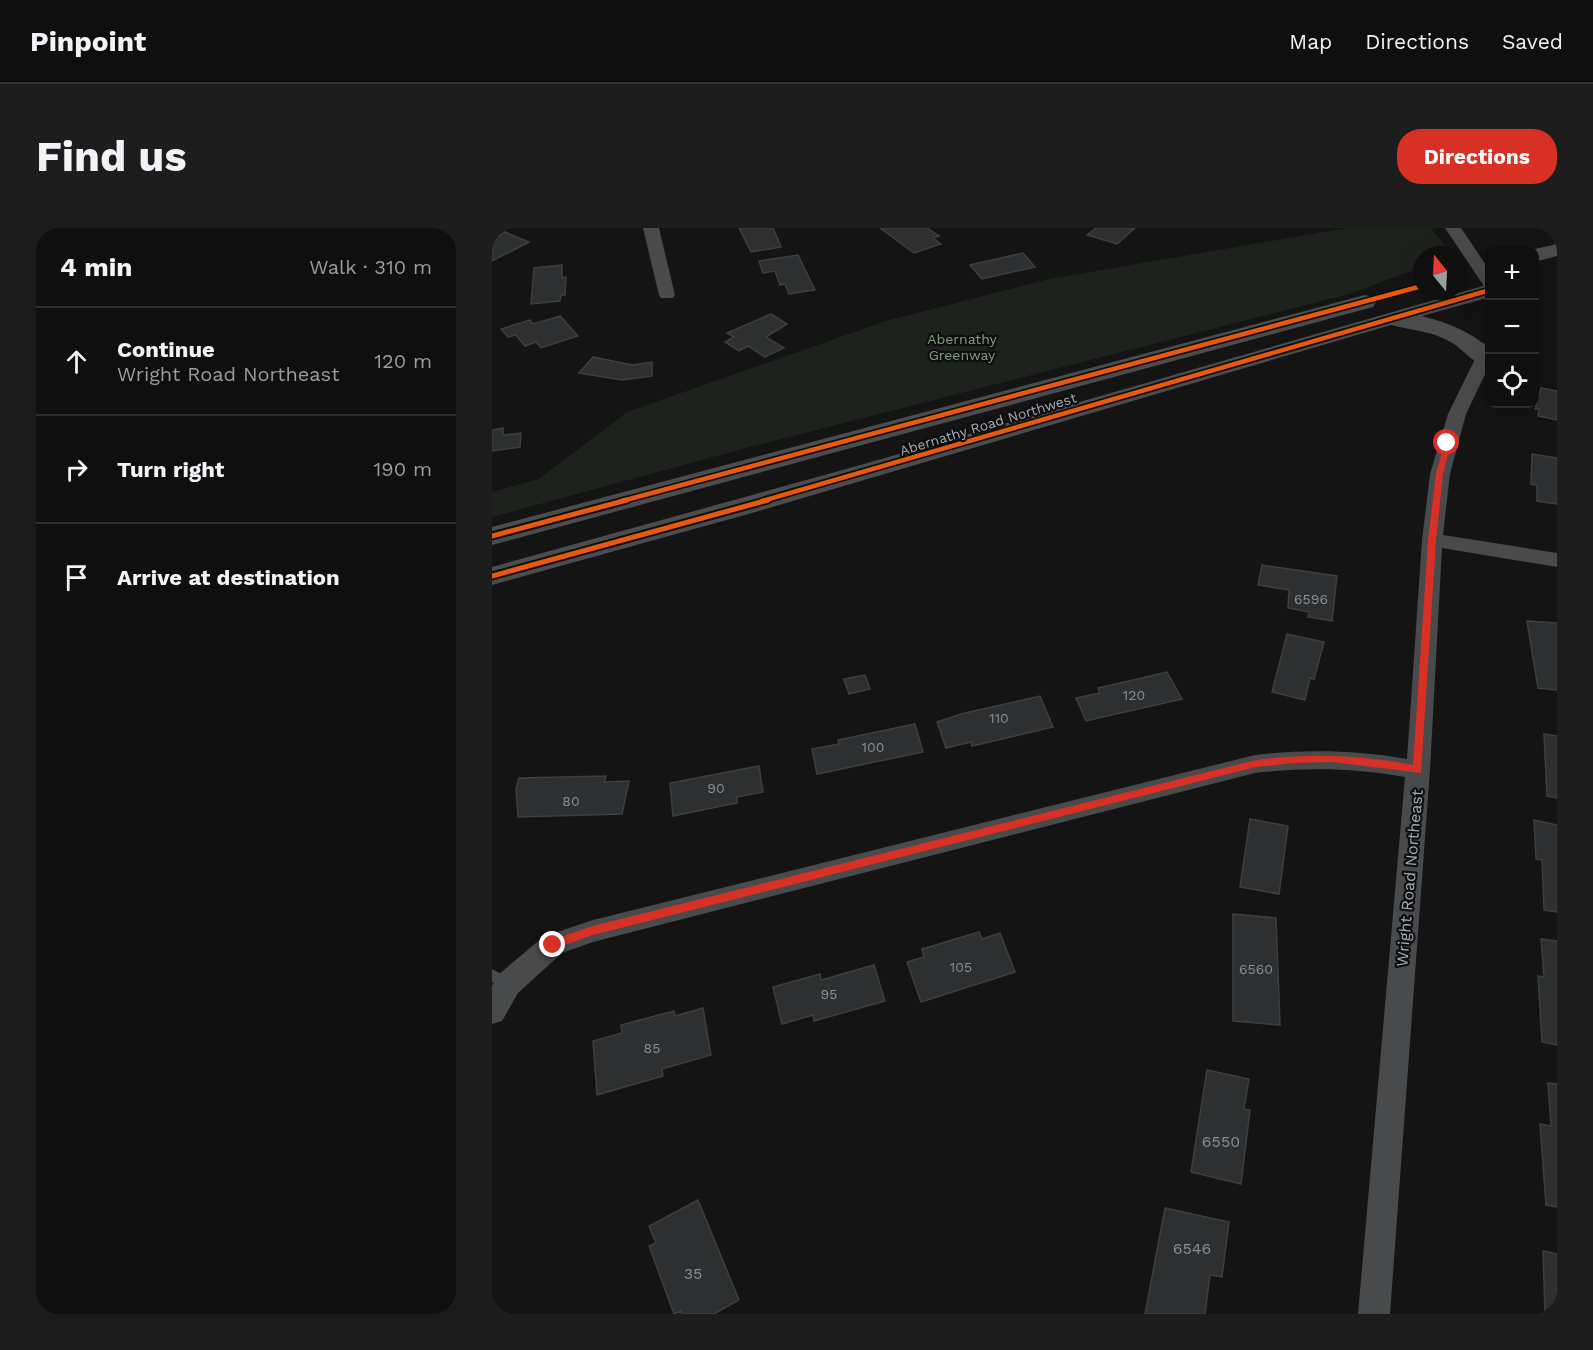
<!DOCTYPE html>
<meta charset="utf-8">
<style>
body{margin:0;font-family:"Work Sans",sans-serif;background:#1d1d1d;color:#f1f3f6}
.controls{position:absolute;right:18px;top:18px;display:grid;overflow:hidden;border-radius:12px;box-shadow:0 6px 24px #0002}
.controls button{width:54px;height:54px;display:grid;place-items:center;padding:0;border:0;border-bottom:2px solid #2f2f2f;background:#0f0f0f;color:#f1f3f6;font:30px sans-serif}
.compass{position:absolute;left:921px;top:18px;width:54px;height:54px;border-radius:50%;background:#0f0f0f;box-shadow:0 6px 24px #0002;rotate:342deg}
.stop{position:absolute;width:18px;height:18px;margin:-14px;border:4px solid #d93025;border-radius:50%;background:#fff}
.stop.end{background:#d93025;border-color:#fff;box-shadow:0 2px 6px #0008}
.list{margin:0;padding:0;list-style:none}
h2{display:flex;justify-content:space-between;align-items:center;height:78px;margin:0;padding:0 24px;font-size:26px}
h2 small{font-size:20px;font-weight:400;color:#9b9c9e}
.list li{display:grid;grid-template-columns:39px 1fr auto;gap:18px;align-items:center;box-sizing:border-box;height:108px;padding:0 24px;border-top:2px solid #2f2f2f}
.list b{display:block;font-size:22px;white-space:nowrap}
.list p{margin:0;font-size:20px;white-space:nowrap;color:#9b9c9e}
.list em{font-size:20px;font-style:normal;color:#9b9c9e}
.icon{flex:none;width:33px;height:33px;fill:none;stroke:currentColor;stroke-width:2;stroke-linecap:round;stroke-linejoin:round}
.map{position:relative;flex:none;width:1065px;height:1086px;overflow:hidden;border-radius:24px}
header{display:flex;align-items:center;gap:36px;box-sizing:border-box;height:84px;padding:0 30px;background:#0f0f0f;border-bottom:2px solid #2f2f2f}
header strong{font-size:28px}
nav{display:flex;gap:33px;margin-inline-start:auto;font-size:21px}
.intro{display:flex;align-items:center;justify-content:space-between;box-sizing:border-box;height:144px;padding:0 36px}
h1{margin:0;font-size:42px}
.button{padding:15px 27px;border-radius:24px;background:#d93025;color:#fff;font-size:21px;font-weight:700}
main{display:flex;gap:36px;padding:0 36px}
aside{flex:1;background:#0f0f0f;border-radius:24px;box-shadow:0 6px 24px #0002}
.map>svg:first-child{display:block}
.green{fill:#1d221c}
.building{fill:#2e2f30;stroke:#3c3f40;stroke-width:1.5}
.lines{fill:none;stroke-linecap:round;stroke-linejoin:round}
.lane{fill:#484a4c;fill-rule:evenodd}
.street{fill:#484a4c;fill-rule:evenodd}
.primary{fill:#4a4c4e;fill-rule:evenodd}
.cycleway-far1-casing{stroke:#0e0e10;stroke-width:8}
.cycleway-casing{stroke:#0e0e10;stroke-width:9}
.cycleway-far1{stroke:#e8590c;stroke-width:4.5}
.cycleway{stroke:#e8590c;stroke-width:5}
.route{fill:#d93025}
.labels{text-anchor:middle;stroke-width:4.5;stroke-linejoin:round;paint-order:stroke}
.far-park-label{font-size:14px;fill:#819f7c;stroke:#0e0e10}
.far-street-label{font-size:14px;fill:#a5adb5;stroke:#0e0e10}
.number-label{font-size:14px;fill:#878e94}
.street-label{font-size:16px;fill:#a5adb5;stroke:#0e0e10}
.near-number-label{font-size:16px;fill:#878e94}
</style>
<header>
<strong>Pinpoint</strong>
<nav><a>Map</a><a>Directions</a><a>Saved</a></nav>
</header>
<div class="intro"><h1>Find us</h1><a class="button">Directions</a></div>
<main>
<aside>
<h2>4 min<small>Walk · 310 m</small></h2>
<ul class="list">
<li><svg class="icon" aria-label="ahead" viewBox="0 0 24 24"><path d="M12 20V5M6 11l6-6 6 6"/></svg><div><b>Continue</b><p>Wright Road Northeast</p></div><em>120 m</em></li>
<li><svg class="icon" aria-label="right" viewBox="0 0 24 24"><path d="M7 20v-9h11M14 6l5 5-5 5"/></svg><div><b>Turn right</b></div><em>190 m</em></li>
<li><svg class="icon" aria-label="arrive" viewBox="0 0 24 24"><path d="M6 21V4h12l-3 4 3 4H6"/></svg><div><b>Arrive at destination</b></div></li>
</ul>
</aside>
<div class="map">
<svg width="1065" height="1086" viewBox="0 0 1065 1086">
<rect width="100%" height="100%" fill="#141414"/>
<path class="green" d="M855,0h84l21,27h-30v12l-73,27 -599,153 -258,70v-25l47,-13 88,-67 259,-91 163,-42z"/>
<path class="building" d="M247,0h34l8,19 -30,5z
M388,0h47l12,8 -6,2 8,6 -27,9z
M604,0h39l-18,16 -30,-9z
M13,4l24,10 -37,19v-22z
M531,25l12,14 -53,12 -12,-14z
M306,27l17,35 -26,4 -4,-10 -5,1 -5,-14 -12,2 -4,-12z
M70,37v13l4,-1 -1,18h-4l-1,6 -29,3 3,-36z
M279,86l16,10 -21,13 18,11 -19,9 -17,-11 -9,5 -14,-9 9,-5 -7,-4z
M68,88l18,20 -37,12 -5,-6 -11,4 -9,-11 -8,2 -7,-8 29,-9 3,4z
M101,129l39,8 20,-3v14l-30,4 -43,-7z
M1049,160l16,3v29l-19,-4 1,-7h-4z
M11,200v7l18,-2 -1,14 -28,4v-21z
M1040,226l25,4v46l-20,-3v-16l-6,-1z
M770,337l75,11 -5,45 -24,-4 1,-5 -21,-4 1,-18 -31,-5z
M1035,393l30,2v67l-19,-2z
M795,406l37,8 -10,37 -4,-1 -5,22 -33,-8z
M675,444l15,27 -96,22 -10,-23 24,-5 -2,-5z
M373,447l5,14 -21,5 -5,-15z
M548,468l13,31 -81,19 -1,-4 -25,6 -9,-26 24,-8z
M423,496l8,28 -106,22 -5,-25 27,-5 -1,-4z
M1052,506l13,2v62l-10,-2z
M267,538l4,26 -26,5v6l-64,13 -3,-33z
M114,548l-2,6 25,-1 -7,33 -104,3 -2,-29 3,-10z
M758,591l38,7 -9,68 -39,-7z
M1042,592l23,5v87l-13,-2 -2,-50 -6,-1z
M741,686l43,4 4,107 -47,-4z
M487,704l3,7 18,-6 15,39 -94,30 -14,-40 17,-5 -2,-8z
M1049,711l16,2v104l-15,-3 -4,-66 6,1z
M382,737l11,36 -71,20 -1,-6 -31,9 -9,-37 47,-13 1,6z
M211,780l8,47 -49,14 1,7 -66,19 -4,-54 29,-8 -1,-8 53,-14 1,5z
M715,842l42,9 -5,30 6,1 -9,74 -50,-12z
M1056,855l9,1v123l-11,-2 -6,-81 11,2z
M206,972l41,100 -25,14h-32l-1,-3 -7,3 -25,-68 7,-3 -7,-17z
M673,980l64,14 -7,55 -12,-2 -5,39h-60z
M1051,1023l14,3v60h-12z"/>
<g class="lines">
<path class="lane" d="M0,741l21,11 2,4 -2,4 -5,2 -16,-8z"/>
<path class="street" d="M151,0h16l16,67 -2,3h-12l-2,-3z
M953,0h16l29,43v17l-6,-2z
M998,112v24l-24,50 -16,60 -7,61 114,18v14l-115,-19 -12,222 -40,544h-32l47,-537c-50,-9 -99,-10 -150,-4l-662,169 -31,11 -44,40 -16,28 -10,3v-38l6,-11 45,-38 50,-17 662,-165c51,-6 101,-5 152,4l15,-219 8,-66 18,-60 34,-69z"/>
<path class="primary" d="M1065,16v12l-23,6v-12h-4z
M998,56v13l-68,19c26,7 48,15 68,33v15c-15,3 -25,-13 -36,-20 -20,-13 -40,-13 -63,-19l-639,188 -260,72v-18l365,-101z
M873,67l8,2 3,5 -3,5 -881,238v-18z"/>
<g class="cycleway-far1-casing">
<path id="cycleway-far1" d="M130,273l800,-215
M270,273l728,-211"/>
</g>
<g class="cycleway-casing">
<path id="cycleway" d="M0,308l135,-36
M0,348l276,-76"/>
</g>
<use href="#cycleway-far1" class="cycleway-far1"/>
<use href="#cycleway" class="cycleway"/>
</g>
<path class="route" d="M953,213l6,2 -8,31 -7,66 -15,233 -88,-11 -40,1 -37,4 -663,168 -40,14 -4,-1v-7l44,-15 663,-166c54,-7 103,-5 157,5l15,-225 8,-66z"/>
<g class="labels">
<g class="far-park-label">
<text x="470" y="116">Abernathy<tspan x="470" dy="16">Greenway</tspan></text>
</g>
<g class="far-street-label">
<text transform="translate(496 196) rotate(-17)" y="5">Abernathy Road Northwest</text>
</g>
<g class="number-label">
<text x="819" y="376">6596</text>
<text x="642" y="472">120</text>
<text x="507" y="495">110</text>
<text x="381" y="524">100</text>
<text x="224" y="565">90</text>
<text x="79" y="578">80</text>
<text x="469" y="744">105</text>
<text x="764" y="746">6560</text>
<text x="337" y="771">95</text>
<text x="160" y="825">85</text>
</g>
<g class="street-label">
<text transform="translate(917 650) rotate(-85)" y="6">Wright Road Northeast</text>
</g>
<g class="near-number-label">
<text x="729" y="919">6550</text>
<text x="700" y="1026">6546</text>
<text x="201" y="1051">35</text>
</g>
</g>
</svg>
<div class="controls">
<button>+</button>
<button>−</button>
<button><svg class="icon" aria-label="locate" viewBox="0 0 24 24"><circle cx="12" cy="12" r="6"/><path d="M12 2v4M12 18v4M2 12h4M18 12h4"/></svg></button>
</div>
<svg class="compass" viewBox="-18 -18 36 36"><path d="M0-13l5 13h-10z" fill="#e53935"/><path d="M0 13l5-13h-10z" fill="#9b9c9e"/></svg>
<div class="stop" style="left:955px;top:215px"></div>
<div class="stop end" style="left:61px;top:717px"></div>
</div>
</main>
